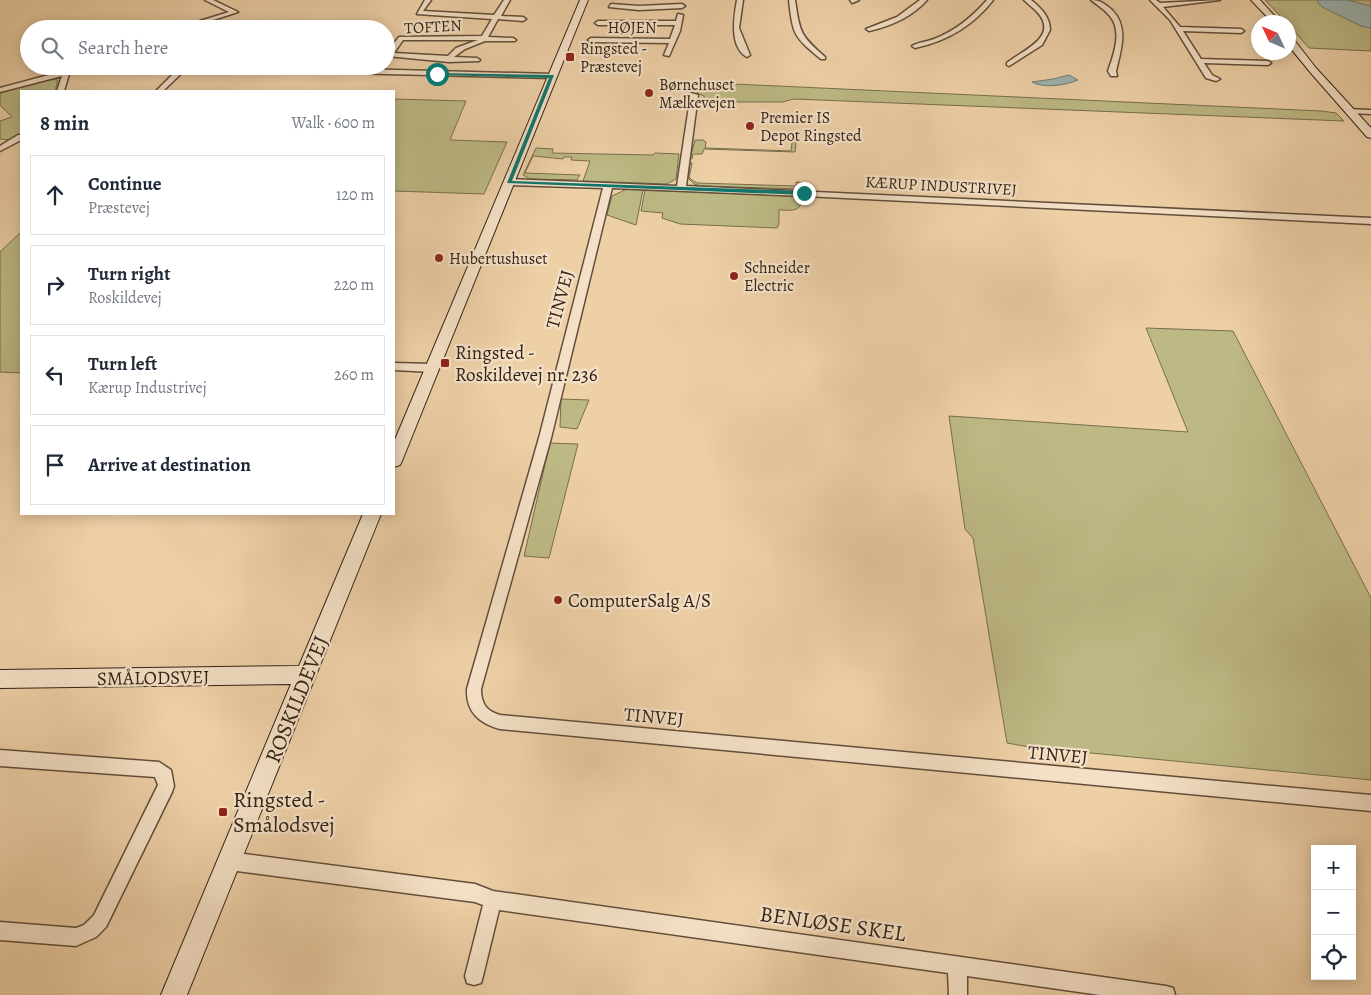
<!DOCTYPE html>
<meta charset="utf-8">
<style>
body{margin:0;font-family:Alegreya,serif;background:#f6f6f7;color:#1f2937}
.controls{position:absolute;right:15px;bottom:15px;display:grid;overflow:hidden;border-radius:0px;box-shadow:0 2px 12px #0003}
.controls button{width:45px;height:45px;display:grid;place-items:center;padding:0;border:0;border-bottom:1px solid #e0e1e3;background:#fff;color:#1f2937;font:25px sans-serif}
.compass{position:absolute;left:1251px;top:15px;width:45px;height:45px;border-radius:50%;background:#fff;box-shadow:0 2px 12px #0003;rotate:314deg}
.stop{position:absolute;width:15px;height:15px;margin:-11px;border:4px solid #0f766e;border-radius:50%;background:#fff}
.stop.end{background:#0f766e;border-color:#fff;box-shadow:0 1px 5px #0008}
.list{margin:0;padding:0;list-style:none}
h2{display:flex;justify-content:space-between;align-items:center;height:65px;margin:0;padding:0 20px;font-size:21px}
h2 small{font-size:16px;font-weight:400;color:#747a83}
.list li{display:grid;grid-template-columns:32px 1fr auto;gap:15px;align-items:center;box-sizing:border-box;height:80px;margin:0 10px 10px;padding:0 10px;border:1px solid #e0e1e3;border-radius:0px}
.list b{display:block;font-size:19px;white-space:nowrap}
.list p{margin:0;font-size:16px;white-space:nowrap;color:#747a83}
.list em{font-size:16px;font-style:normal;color:#747a83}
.icon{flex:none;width:28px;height:28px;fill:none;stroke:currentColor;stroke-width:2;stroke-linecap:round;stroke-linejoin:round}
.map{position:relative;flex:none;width:1371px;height:995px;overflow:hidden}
.search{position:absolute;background:#fff;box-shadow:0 2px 12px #0003;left:20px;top:20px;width:375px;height:55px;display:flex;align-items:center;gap:12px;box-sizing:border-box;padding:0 18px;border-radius:28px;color:#747a83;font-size:19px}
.panel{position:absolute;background:#fff;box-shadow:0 2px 12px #0003;left:20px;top:90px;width:375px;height:425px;border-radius:0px}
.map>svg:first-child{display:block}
.green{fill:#bdb984;stroke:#786e4e}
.water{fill:#9cb4b1;stroke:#727a73}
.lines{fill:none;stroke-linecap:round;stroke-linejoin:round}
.street-casing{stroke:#624e3b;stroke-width:3}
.secondary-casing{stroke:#332317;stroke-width:2}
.street{fill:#f4e0c6;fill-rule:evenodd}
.secondary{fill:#f4e0c6;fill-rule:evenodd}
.route{fill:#0f766e}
.poi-dot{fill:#8f2418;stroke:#f4e0c6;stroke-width:2}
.labels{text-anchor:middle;stroke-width:4.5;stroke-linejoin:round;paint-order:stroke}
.far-street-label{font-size:16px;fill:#332317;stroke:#f4e0c6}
.far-poi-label{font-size:16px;fill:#332317;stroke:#f4e0c6;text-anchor:start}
.street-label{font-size:19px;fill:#332317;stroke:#f4e0c6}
.poi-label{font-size:19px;fill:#332317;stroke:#f4e0c6;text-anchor:start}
.near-street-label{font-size:22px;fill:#332317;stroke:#f4e0c6}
.near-poi-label{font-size:22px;fill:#332317;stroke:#f4e0c6;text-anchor:start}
</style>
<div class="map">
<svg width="1371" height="995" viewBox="0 0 1371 995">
<rect width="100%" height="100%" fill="#eed0a7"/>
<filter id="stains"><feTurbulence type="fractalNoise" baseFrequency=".004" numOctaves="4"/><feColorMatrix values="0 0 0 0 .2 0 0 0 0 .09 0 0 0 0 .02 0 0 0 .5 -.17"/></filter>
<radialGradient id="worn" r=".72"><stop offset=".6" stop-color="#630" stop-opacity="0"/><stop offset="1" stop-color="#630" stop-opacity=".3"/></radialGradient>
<path class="green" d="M1265,0h106v51l-62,-3 -20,-23 -1,-3h-2z
M50,79l8,1 -3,11h-34v43l-9,6 -12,-1v-18l12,-4 -12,-12v-13z
M712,83l609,28 15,2 8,8 -550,-22 -12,3h-77l-1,-6 -7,-3 4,-7z
M394,99l72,2 -16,39 57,2 -23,52 -90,-3z
M793,134h4l-2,18 -91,-3 -2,5h-9l-1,5h-2l5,-19h8l3,2 -1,6 86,3z
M536,148l17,1 -1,4 101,2 2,-2 24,1 -3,25 -9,5 -84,-3 7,-20 -19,-1 1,-3h-8l-1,2 -30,-3 -8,17 55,2 -3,5 -47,-1 -7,-4z
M689,163h3l-3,15 8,5 99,3v-4l11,1 -1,4 -5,2 -100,-3 -7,-2 -5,-5z
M627,189l16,1 -7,35 -29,-10 5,-19z
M645,190l146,6 10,3c1,14 -12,11 -22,11v14l-2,4 -97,-4 -18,-6 1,-5 -22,-2z
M21,232v141l-21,-1v-120z
M1146,328l87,3 138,267v182l-342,-33 -22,-4 -34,-205 -8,-9 -16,-113 239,16z
M561,399l28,1 -12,29 -17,-2z
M550,443l28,1 -29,114 -25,-2z"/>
<path class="water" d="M1318,0h29l24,6v22l-10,-2 -39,-19 -4,-4z
M1069,75l9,5c-12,5 -34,9 -46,2l21,-3z"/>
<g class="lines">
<g class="street-casing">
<path id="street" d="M205,0h8l25,12 -53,17h-11l55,-17z
M425,0h6l-8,11 71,4 10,-15h6l-9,16 22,1 3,2 -3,2 -25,-2 -10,18 25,1 3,2 -1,1h-30l-20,8 -11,8 23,1 3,2 -1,1 -30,1 -62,-6 -1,-2 13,-17 83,-1 10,-17 -75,-5zM403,40h75l-22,8 -8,8 -54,-3z
M737,0h6l-4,28 11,27 -3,2c-18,-10 -13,-40 -10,-57z
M789,0h6c5,33 5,35 30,57v2h-4c-28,-23 -28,-24 -32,-59z
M850,0h9l-7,3z
M920,0h7c-15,17 -36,26 -58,31l-3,-2 31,-12z
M987,0h6c-20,26 -46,41 -78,48l-3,-2c6,-4 15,-4 22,-7 21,-8 38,-22 53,-39z
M1024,0h7c10,8 19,17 19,30l-8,15 -33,21 -2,-1v-2c14,-12 51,-25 32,-49 -5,-6 -10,-9 -15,-14z
M1091,0c9,0 14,4 21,10 17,17 9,40 4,61l1,5h-6l-3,-5c6,-17 15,-41 1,-56 -5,-6 -12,-10 -18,-15z
M1150,0h6l4,3 60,-3 -57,7 17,20 61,2 3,2 -3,2 -58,-2 18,28 67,2 3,2 -3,2 -64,-2 8,12 8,4 -4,2 -10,-3 -36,-58z
M611,4l28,2 43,-2 3,2 -3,2 -43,2 -30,-3z
M678,14l5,1 -3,16 -11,25 -5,-1 5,-12 -78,-1 -3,-2 3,-2 79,1 5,-14h-77l-3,-2 3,-2h78z
M27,46h2v5l-5,-3z
M82,66h12l-25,8 -5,17h-7l5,-15 -62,16v-4z
M147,66h97l308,8 4,2 -4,2 -366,-9 -23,22h-7l22,-22 -28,-1z
M691,93l7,2 -12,91 685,32v6l-567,-28 -192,-8 -61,250 -70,251c0,14 5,22 19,26l871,80v16l-871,-82c-21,-6 -34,-17 -33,-40l72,-251 64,-250 -94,-3 -4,-3 4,-3 168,7z
M1346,109l25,1v4l-22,-1 -4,-2z
M18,135h3v5l-21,11v-5z
M394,363l38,1 5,4 -5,4 -38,-2z
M0,750l159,12 12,8 3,16 -2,6 -66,135 -10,10 -20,9 -76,-6v-18l76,6 8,-3 10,-10 64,-130 -3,-8 -155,-11z
M229,852l246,32 18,7 673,95 7,2 2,7h-75l-133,-19v19h-18l-1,-22 -449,-63 -16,66 -2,7 -7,2 -7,-2 -2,-7 18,-71 -8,-3 -246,-32 -6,-3 -3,-6 3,-6z"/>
</g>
<g class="secondary-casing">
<path id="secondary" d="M580,0h8l-186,461 -2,4 -6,2v-25z
M1251,0h9l20,22h-8z
M1288,35l3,1 25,32 55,60v10l-4,-1 -57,-65 -22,-27z
M363,514h18l-194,481h-26l130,-311 -291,4v-18l299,-4z"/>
</g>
<use href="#street" class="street"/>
<use href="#secondary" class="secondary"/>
</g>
<path class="route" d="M436,73l118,2 -42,106 292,10 3,2 -3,2 -297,-12 42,-105 -112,-3z"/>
<g class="poi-dot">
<rect x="565" y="52" width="10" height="10" rx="2.5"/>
<circle cx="649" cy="93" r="5"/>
<circle cx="750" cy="126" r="5"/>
<circle cx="439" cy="258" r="5"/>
<circle cx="734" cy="276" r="5"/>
<rect x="440" y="358" width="10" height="10" rx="2.5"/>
<circle cx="558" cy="600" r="5"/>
<rect x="218" y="807" width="10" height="10" rx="2.5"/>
</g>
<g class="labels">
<g class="far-street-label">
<text transform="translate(433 26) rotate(-3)" y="6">TOFTEN</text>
<text x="632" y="33">HØJEN</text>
<text transform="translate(941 185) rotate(3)" y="6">KÆRUP INDUSTRIVEJ</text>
</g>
<g class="far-poi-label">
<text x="580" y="54">Ringsted -<tspan x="580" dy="18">Præstevej</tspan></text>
<text x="659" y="90">Børnehuset<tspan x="659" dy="18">Mælkevejen</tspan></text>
<text x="760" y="123">Premier IS<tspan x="760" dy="18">Depot Ringsted</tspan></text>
<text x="449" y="264">Hubertushuset</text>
<text x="744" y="273">Schneider<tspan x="744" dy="18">Electric</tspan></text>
</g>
<g class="street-label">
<text transform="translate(559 299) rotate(-75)" y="7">TINVEJ</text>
<text transform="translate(153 677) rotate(-1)" y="7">SMÅLODSVEJ</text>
<text transform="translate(654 716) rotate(5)" y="7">TINVEJ</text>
<text transform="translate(1058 754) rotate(5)" y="7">TINVEJ</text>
</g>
<g class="poi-label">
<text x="455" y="359">Ringsted -<tspan x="455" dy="22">Roskildevej nr. 236</tspan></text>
<text x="568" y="607">ComputerSalg A/S</text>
</g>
<g class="near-street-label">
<text transform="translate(296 699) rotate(-68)" y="8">ROSKILDEVEJ</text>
<text transform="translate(833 923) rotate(8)" y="8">BENLØSE SKEL</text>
</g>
<g class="near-poi-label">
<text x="233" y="807">Ringsted -<tspan x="233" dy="25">Smålodsvej</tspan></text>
</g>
</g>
<rect width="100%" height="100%" filter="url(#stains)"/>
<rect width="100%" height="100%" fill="url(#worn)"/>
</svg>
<div class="controls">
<button>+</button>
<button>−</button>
<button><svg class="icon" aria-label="locate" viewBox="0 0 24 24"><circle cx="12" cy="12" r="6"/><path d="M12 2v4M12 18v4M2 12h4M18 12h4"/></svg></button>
</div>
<svg class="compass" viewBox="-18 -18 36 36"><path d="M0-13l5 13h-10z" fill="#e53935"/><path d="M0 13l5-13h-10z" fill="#747a83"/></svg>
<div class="stop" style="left:437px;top:74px"></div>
<div class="stop end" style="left:804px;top:193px"></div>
<div class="search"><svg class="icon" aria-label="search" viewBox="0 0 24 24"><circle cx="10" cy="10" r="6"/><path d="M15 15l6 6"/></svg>Search here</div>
<section class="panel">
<h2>8 min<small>Walk · 600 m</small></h2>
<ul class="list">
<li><svg class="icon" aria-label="ahead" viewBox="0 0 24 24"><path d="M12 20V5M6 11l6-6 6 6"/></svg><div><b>Continue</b><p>Præstevej</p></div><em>120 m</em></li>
<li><svg class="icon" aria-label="right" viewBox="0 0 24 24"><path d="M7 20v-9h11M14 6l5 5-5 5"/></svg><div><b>Turn right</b><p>Roskildevej</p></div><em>220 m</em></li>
<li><svg class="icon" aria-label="left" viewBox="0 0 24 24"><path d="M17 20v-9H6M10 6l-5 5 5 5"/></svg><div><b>Turn left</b><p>Kærup Industrivej</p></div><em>260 m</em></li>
<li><svg class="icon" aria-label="arrive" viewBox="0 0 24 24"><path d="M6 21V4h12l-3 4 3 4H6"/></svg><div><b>Arrive at destination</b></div></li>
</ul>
</section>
</div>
